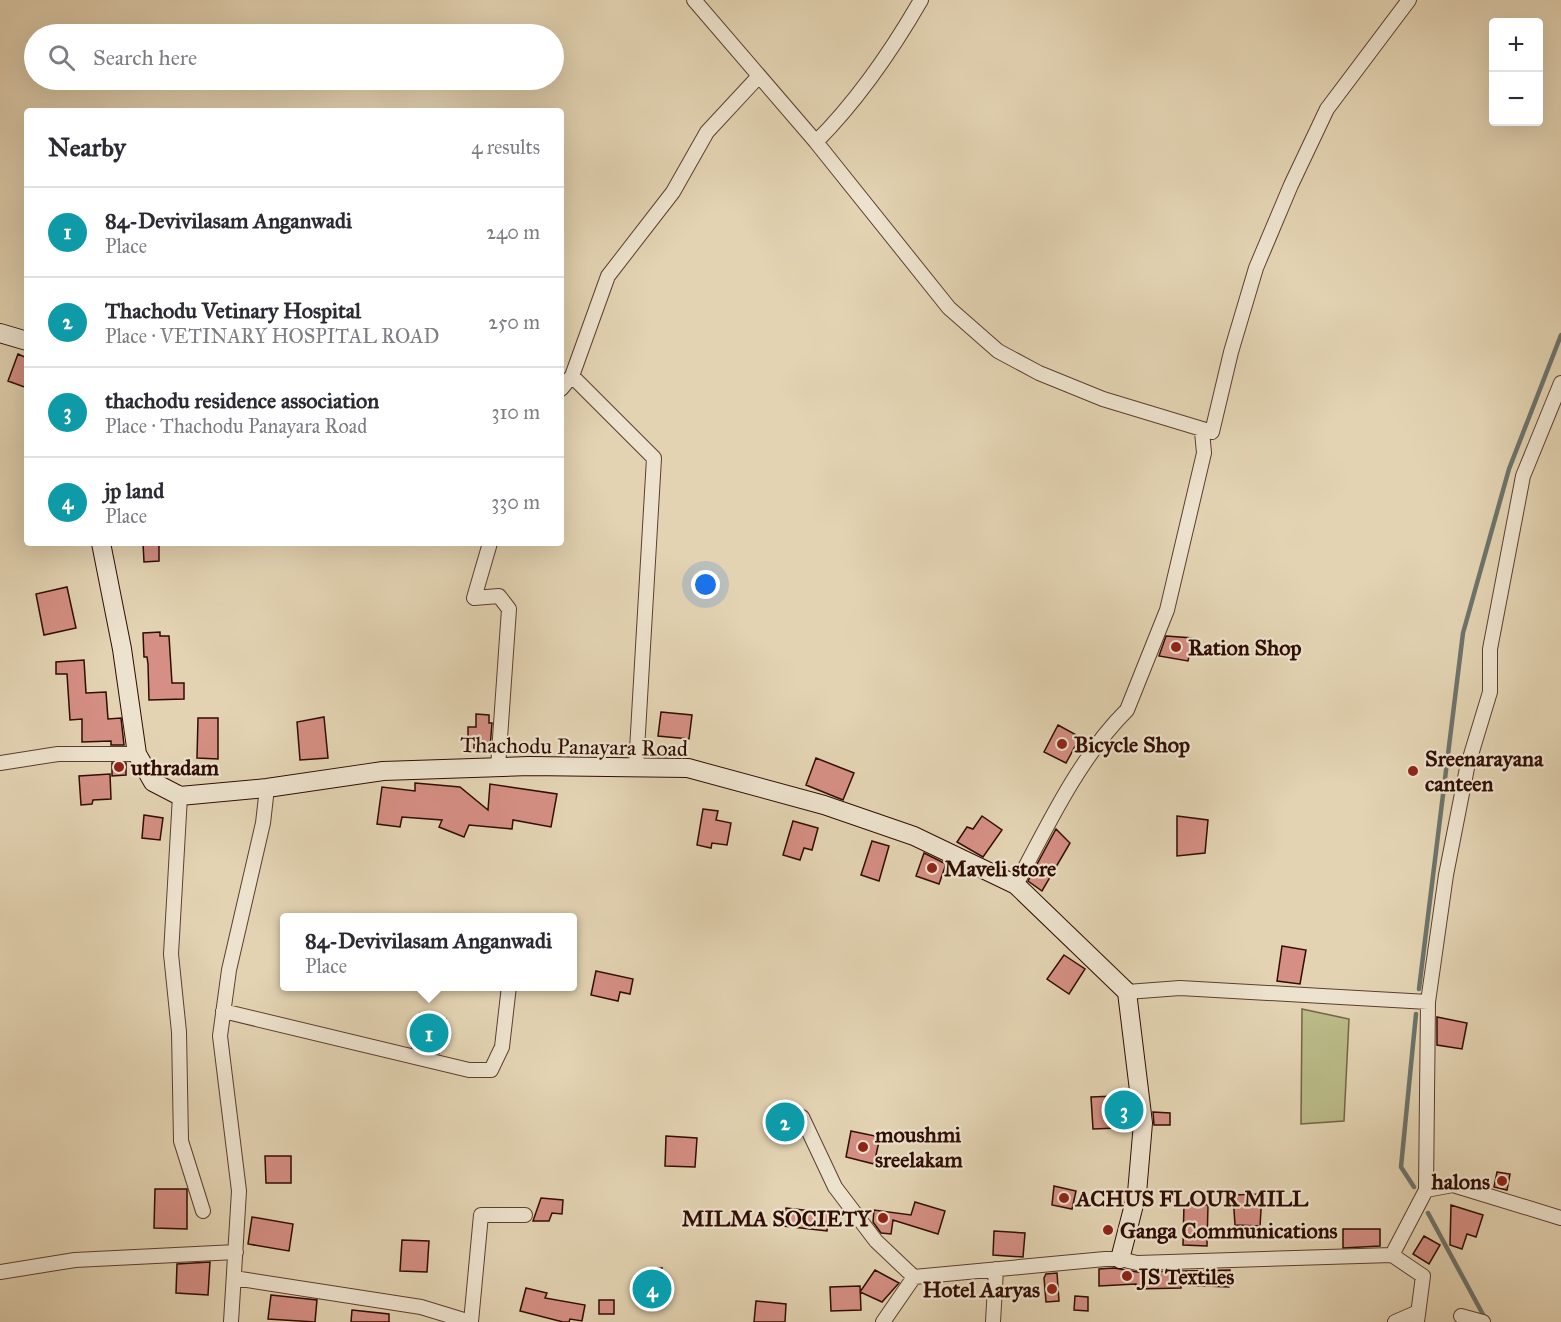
<!DOCTYPE html>
<meta charset="utf-8">
<style>
body{margin:0;font-family:"IM FELL Great Primer",serif;background:#f2f2f3;color:#2b2b33}
.controls{position:absolute;right:18px;top:18px;display:grid;overflow:hidden;border-radius:6px;box-shadow:0 6px 24px #0002}
.controls button{width:54px;height:54px;display:grid;place-items:center;padding:0;border:0;border-bottom:2px solid #e1e1e2;background:#fff;color:#2b2b33;font:30px sans-serif}
.you{position:absolute;left:706px;top:585px;width:21px;height:21px;margin:-15px;border:4px solid #fff;border-radius:50%;background:#1a73e8;box-shadow:0 0 0 9px #1a73e833}
.badge{display:grid;place-items:center;width:39px;height:39px;border-radius:50%;background:#7c3aed;color:#fff;font-size:20px;font-weight:700}
.pin{position:absolute;translate:-50% -50%;border:3px solid #fff;box-shadow:0 2px 6px #0006}
.popup{position:absolute;left:280px;top:913px;width:297px;height:78px;box-sizing:border-box;display:grid;place-content:center;border-radius:6px;background:#fff;filter:drop-shadow(0 2px 4px #0005);font-size:20px;white-space:nowrap;color:#7c7c81}
.popup b{font-size:22px;color:#2b2b33}
.popup::after{content:'';position:absolute;left:50%;top:100%;margin-left:-12px;border:12px solid transparent;border-top-color:#fff}
.list{margin:0;padding:0;list-style:none}
h2{display:flex;justify-content:space-between;align-items:center;height:78px;margin:0;padding:0 24px;font-size:26px}
h2 small{font-size:20px;font-weight:400;color:#7c7c81}
.list li{display:grid;grid-template-columns:39px 1fr auto;gap:18px;align-items:center;box-sizing:border-box;height:90px;padding:0 24px;border-top:2px solid #e1e1e2}
.list b{display:block;font-size:22px;white-space:nowrap}
.list p{margin:0;font-size:20px;white-space:nowrap;color:#7c7c81}
.list em{font-size:20px;font-style:normal;color:#7c7c81}
.icon{flex:none;width:33px;height:33px;fill:none;stroke:currentColor;stroke-width:2;stroke-linecap:round;stroke-linejoin:round}
.map{position:relative;flex:none;width:1561px;height:1322px;overflow:hidden}
.search{position:absolute;background:#fff;box-shadow:0 6px 24px #0002;left:24px;top:24px;width:540px;height:66px;display:flex;align-items:center;gap:15px;box-sizing:border-box;padding:0 21px;border-radius:33px;color:#7c7c81;font-size:22px}
.panel{position:absolute;background:#fff;box-shadow:0 6px 24px #0002;left:24px;top:108px;width:540px;height:438px;border-radius:6px}
.map>svg:first-child{display:block}
.green{fill:#babb88;stroke:#746446;stroke-width:1.5}
.lines{fill:none;stroke-linecap:round;stroke-linejoin:round}
.stream{stroke:#6d736b;stroke-width:4.5}
.building{fill:#d58f84;stroke:#2f0d03;stroke-width:1.5}
.street-casing{stroke:#5c3e2f;stroke-width:16}
.secondary-casing{stroke:#2f0d03;stroke-width:20}
.street{stroke:#ede2cd;stroke-width:14}
.secondary{stroke:#ede2cd;stroke-width:18}
.poi-dot{fill:#8f2418;stroke:#ede2cd;stroke-width:2}
.labels{text-anchor:middle;stroke-width:4.5;stroke-linejoin:round;paint-order:stroke}
.poi-label{font-size:22px;font-weight:bold;fill:#2f0d03;stroke:#ede2cd;text-anchor:start}
.street-label{font-size:22px;fill:#2f0d03;stroke:#ede2cd}
</style>
<div class="map">
<svg width="1561" height="1322" viewBox="0 0 1561 1322">
<rect width="100%" height="100%" fill="#e3d3b2"/>
<filter id="stains"><feTurbulence type="fractalNoise" baseFrequency=".00333" numOctaves="4"/><feColorMatrix values="0 0 0 0 .2 0 0 0 0 .09 0 0 0 0 .02 0 0 0 .5 -.17"/></filter>
<radialGradient id="worn" r=".72"><stop offset=".6" stop-color="#630" stop-opacity="0"/><stop offset="1" stop-color="#630" stop-opacity=".3"/></radialGradient>
<path class="green" d="M1302,1009l47,10 -5,102 -43,3z"/>
<g class="lines">
<path class="stream" d="M1419,989l44,-356 46,-164 52,-134
M1414,1187l-13,-20 15,-153
M1428,1213l58,107"/>
</g>
<path class="building" d="M18,354l9,4v30l-19,-7z
M143,543h16v18l-15,1z
M67,587l9,41 -32,7 -8,-41z
M160,632v4h9l3,47h12v16l-35,1 -1,-36 -1,-7h-3l-1,-24z
M1166,636l27,2 -5,23 -29,-5z
M84,660l2,33 20,-1 2,27 13,-1 3,27h-13v-4l-29,1v-23l-12,1 -3,-46h-11v-12z
M661,712l31,3 -3,24 -31,-3z
M476,714l13,1v8h3l-2,25h-16v-8l-6,-1v-12h8z
M324,717l4,41 -28,2 -3,-38z
M198,718h20v41l-21,-1z
M1058,725l22,12 -14,26 -22,-11z
M816,758l38,15 -11,27 -37,-15z
M112,763h14v12l-14,1z
M110,774l1,25 -18,1 -1,4 -11,1 -2,-29z
M415,783l45,4 28,23 2,-26 67,10 -6,33 -38,-7 -1,9 -43,-4 -5,12 -25,-10 3,-7 -40,-3 -2,10 -23,-3 5,-37 33,4z
M703,809l15,2 -2,9 15,3 -4,22 -15,-2 -1,5 -14,-3z
M144,815l19,3 -3,22 -18,-2z
M982,816l20,14 -19,27 -26,-15 10,-15 6,2z
M1177,816l31,4 -3,33 -28,3z
M793,821l25,7 -6,22 -8,-2 -4,12 -17,-5z
M1056,829l14,14 -28,48 -14,-10z
M872,841l17,5 -10,35 -18,-6z
M924,853l22,11 -7,20 -23,-8z
M1282,946l24,4 -6,34 -23,-3z
M1064,955l21,14 -16,25 -22,-15z
M596,971l37,8 -3,15 -10,-2 -2,9 -27,-6z
M420,1013l26,6 -7,34 -27,-6z
M1437,1017l30,6 -5,26 -25,-4z
M1116,1096v7h13l1,13 -13,1v11l-24,1 -2,-32z
M788,1110l9,17 -15,8 -9,-18z
M1153,1112l17,1v12h-16z
M851,1131l29,6 -6,27 -28,-7z
M666,1136l31,2 -2,29 -30,-1z
M265,1156h26v27h-25z
M1497,1172l13,2 -3,16 -13,-3z
M1054,1186l22,5 -4,18 -20,-4z
M155,1189h32v40l-33,-1z
M1262,1194l-2,32 -25,-1 -2,-30z
M541,1198l22,2 -1,14 -10,-1 -3,8h-16z
M915,1202l30,9 -7,23 -45,-14 -2,14 -10,-1 -8,-11 1,-12 37,5z
M1184,1204l24,1 -1,41 -24,-1z
M1451,1205l32,10 -7,22 -9,-3 -5,15 -12,-4z
M786,1208l43,5 -2,18 -43,-5z
M252,1217l41,7 -4,27 -41,-7z
M1343,1229h37v17l-37,2z
M994,1231l31,2 -2,24 -30,-2z
M1424,1236l16,9 -11,19 -16,-10z
M402,1240l27,1 -2,31 -27,-1z
M210,1262l-2,33 -32,-2 1,-29z
M662,1268l-2,41 -18,-2 3,-36z
M1114,1268l23,4 93,-2 -1,17 -48,-2v3l-45,1v-5l-37,2v-17z
M875,1270l24,13 -17,19 -22,-10z
M1057,1273l2,28 -13,1 -2,-24 2,-4z
M860,1286l1,24 -30,1 -1,-24z
M526,1288l21,5 -2,5 40,7 -3,16 -12,-2 -1,3h-6l-43,-11z
M271,1295l46,5 -2,22 -47,-3z
M1075,1296l13,1v14l-14,-1z
M599,1300h15v14h-15z
M756,1301l30,3 -1,18h-31z
M352,1310l37,4v8h-38z"/>
<g class="lines">
<g class="street-casing">
<path id="street" d="M694,0l122,142 133,166 49,43 41,22 64,26 109,33 19,-80 25,-84 35,-83 36,-76 82,-109
M816,142c42,-42 75,-90 105,-142
M572,376l82,82 -18,309
M561,389l11,-13 36,-100 65,-84 34,-60 52,-56
M490,543l-16,55 25,-2 10,13 -11,158
M0,763l58,-9h79
M180,796l-9,158 8,78 2,109 22,70
M1016,885c30,-57 65,-130 111,-175l40,-100 37,-157 -2,-22
M1127,992l53,-4 248,14
M223,1011l246,59h22l11,-23 7,-61
M802,1117l33,70 41,54 38,36
M1426,1190l2,-188 18,-127 21,-107 23,-76v-43l33,-173 38,-93
M1392,1255l31,21 -6,46
M0,1272l75,-12 161,-8
M234,1278l187,29 49,15
M1461,1316l22,6
M231,1322l8,-131 -19,-155 9,-66 34,-147 4,-35
M471,1322l10,-107h44
M883,1322l31,-45 191,-18h15l17,4 255,-8 34,-65 27,-5 108,33
M993,1322l3,-53
M1395,1322l23,-10"/>
</g>
<g class="secondary-casing">
<path id="secondary" d="M0,333l27,8
M101,543l21,106 15,105 16,28 27,14 87,-8 116,-17 146,-5 159,2 136,37 90,31 102,49 111,107 16,131 -6,70 -17,66"/>
</g>
<use href="#street" class="street"/>
<use href="#secondary" class="secondary"/>
</g>
<g class="poi-dot">
<circle cx="1176" cy="647" r="6"/>
<circle cx="1062" cy="744" r="6"/>
<circle cx="119" cy="767" r="6"/>
<circle cx="1413" cy="771" r="6"/>
<circle cx="932" cy="868" r="6"/>
<circle cx="863" cy="1147" r="6"/>
<circle cx="1502" cy="1181" r="6"/>
<circle cx="1064" cy="1198" r="6"/>
<circle cx="883" cy="1218" r="6"/>
<circle cx="1108" cy="1230" r="6"/>
<circle cx="1127" cy="1276" r="6"/>
<circle cx="1052" cy="1289" r="6"/>
</g>
<g class="labels">
<g class="poi-label">
<text x="1188" y="655">Ration Shop</text>
<text x="1074" y="752">Bicycle Shop</text>
<text x="1425" y="766">Sreenarayana<tspan x="1425" dy="25">canteen</tspan></text>
<text x="131" y="775">uthradam</text>
<text x="944" y="876">Maveli store</text>
<text x="875" y="1142">moushmi<tspan x="875" dy="25">sreelakam</tspan></text>
<text x="1490" y="1189" text-anchor="end">halons</text>
<text x="1076" y="1206">ACHUS FLOUR MILL</text>
<text x="871" y="1226" text-anchor="end">MILMA SOCIETY</text>
<text x="1120" y="1238">Ganga Communications</text>
<text x="1139" y="1284">JS Textiles</text>
<text x="1040" y="1297" text-anchor="end">Hotel Aaryas</text>
</g>
<g class="street-label">
<text transform="translate(574 746) rotate(1)" y="8">Thachodu Panayara Road</text>
</g>
</g>
<rect width="100%" height="100%" filter="url(#stains)"/>
<rect width="100%" height="100%" fill="url(#worn)"/>
</svg>
<div class="controls">
<button>+</button>
<button>−</button>
</div>
<div class="you"></div>
<div class="pin badge" style="left:429px;top:1033px;background:#0f9aa8">1</div>
<div class="popup"><b>84-Devivilasam Anganwadi</b>Place</div>
<div class="pin badge" style="left:785px;top:1122px;background:#0f9aa8">2</div>
<div class="pin badge" style="left:1124px;top:1110px;background:#0f9aa8">3</div>
<div class="pin badge" style="left:652px;top:1289px;background:#0f9aa8">4</div>
<div class="search"><svg class="icon" aria-label="search" viewBox="0 0 24 24"><circle cx="10" cy="10" r="6"/><path d="M15 15l6 6"/></svg>Search here</div>
<section class="panel">
<h2>Nearby<small>4 results</small></h2>
<ul class="list">
<li><span class="badge" style="background:#0f9aa8">1</span><div><b>84-Devivilasam Anganwadi</b><p>Place</p></div><em>240 m</em></li>
<li><span class="badge" style="background:#0f9aa8">2</span><div><b>Thachodu Vetinary Hospital</b><p>Place · VETINARY HOSPITAL ROAD</p></div><em>250 m</em></li>
<li><span class="badge" style="background:#0f9aa8">3</span><div><b>thachodu residence association</b><p>Place · Thachodu Panayara Road</p></div><em>310 m</em></li>
<li><span class="badge" style="background:#0f9aa8">4</span><div><b>jp land</b><p>Place</p></div><em>330 m</em></li>
</ul>
</section>
</div>
